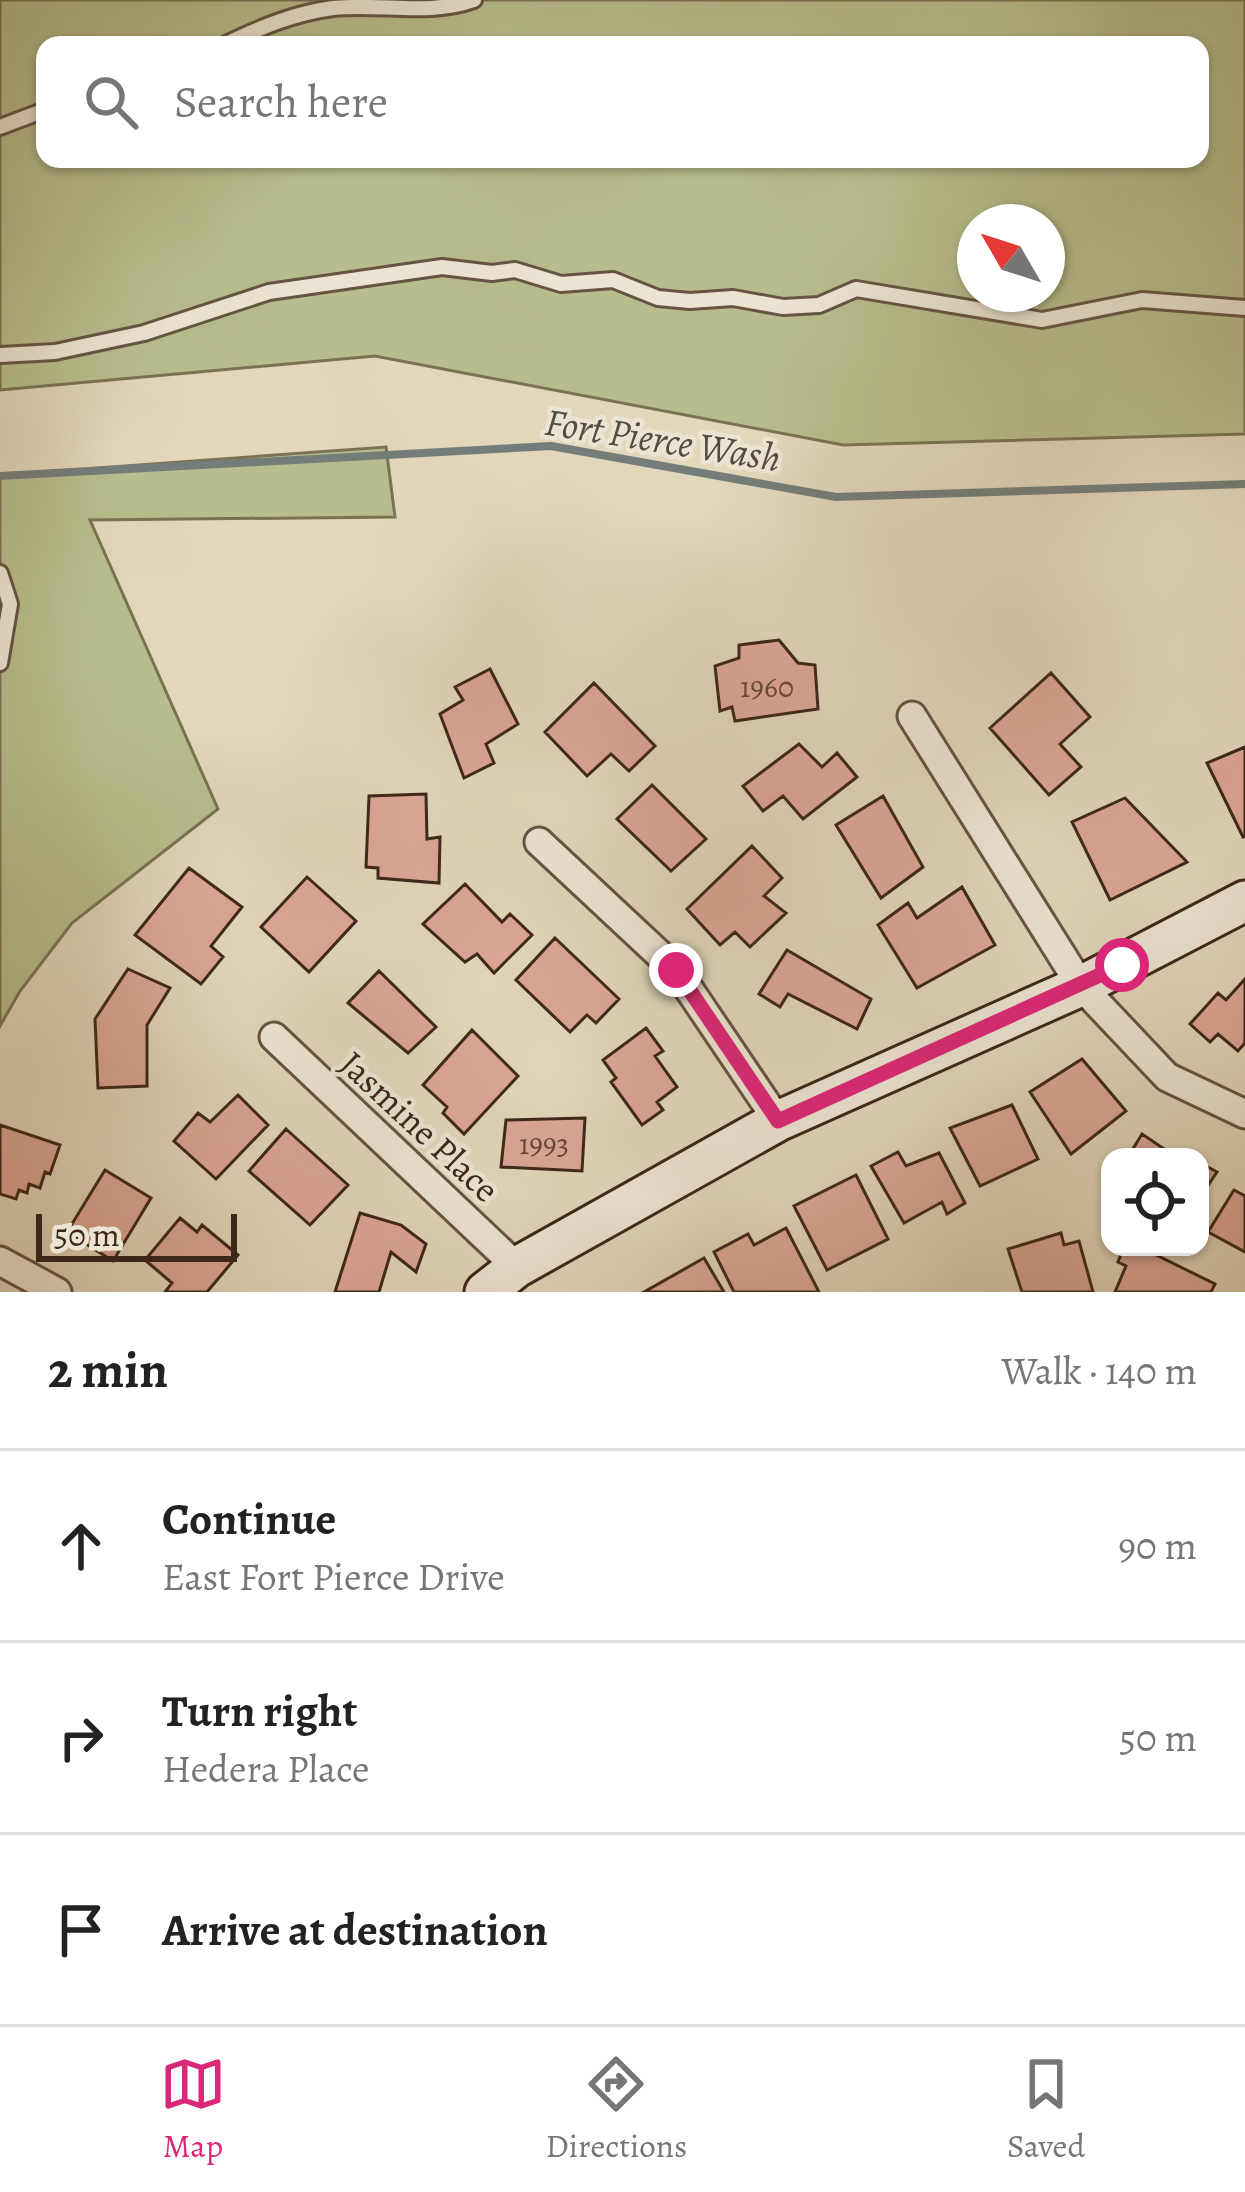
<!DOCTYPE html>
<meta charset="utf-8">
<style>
body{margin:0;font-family:Alegreya,serif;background:#f2f2f2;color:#222}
.controls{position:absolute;right:36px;bottom:36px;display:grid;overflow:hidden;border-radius:24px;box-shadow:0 3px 9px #0004}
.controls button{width:108px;height:108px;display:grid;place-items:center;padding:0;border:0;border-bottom:3px solid #e0e0e0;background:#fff;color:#222;font:60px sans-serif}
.compass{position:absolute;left:957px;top:204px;width:108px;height:108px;border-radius:50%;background:#fff;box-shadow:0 3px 9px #0004;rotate:309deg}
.scale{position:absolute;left:36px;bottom:30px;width:201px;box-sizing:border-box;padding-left:12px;border:6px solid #3d2719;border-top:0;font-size:33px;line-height:42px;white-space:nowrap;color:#3d2719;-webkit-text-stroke:9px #ece4d3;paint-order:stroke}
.stop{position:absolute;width:36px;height:36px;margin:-27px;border:9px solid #db2777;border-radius:50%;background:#fff}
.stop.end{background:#db2777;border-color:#fff;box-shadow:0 3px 12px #0008}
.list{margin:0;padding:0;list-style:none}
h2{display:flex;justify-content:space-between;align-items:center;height:156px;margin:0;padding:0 48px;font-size:51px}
h2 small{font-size:39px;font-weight:400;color:#767676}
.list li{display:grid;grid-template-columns:78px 1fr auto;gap:36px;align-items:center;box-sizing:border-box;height:192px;padding:0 48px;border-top:3px solid #e0e0e0}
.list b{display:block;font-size:45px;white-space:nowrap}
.list p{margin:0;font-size:39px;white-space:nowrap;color:#767676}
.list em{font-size:39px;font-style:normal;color:#767676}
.icon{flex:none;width:66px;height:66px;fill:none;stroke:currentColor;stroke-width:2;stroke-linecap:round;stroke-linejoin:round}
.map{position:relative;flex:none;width:1245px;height:1292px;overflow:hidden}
.search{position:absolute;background:#fff;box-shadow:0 3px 9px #0004;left:36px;right:36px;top:36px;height:132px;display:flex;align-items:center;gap:30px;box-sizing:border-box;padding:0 42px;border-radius:24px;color:#767676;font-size:45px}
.sheet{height:732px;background:#fff}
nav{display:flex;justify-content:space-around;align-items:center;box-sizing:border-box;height:168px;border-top:3px solid #e0e0e0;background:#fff;font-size:33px;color:#767676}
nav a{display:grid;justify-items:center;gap:6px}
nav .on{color:#db2777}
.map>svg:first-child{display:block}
.green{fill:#b7bd8d;stroke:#7a7253;stroke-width:3;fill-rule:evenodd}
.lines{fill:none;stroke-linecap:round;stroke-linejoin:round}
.stream{stroke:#747d79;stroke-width:8}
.building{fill:#dca696;stroke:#3d2719;stroke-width:3}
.lane-casing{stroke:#665342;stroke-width:20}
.street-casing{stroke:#665342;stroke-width:33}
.secondary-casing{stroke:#3d2719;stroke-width:45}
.lane{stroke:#ece4d3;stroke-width:14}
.street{stroke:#ece4d3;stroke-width:27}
.secondary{stroke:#ece4d3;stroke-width:39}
.route{stroke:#db2777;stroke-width:15}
.labels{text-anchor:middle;stroke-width:9;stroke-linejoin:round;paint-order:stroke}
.number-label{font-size:30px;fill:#654738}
.street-label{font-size:36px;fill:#3d2719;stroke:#ece4d3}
.water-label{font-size:39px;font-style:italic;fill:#544b41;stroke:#ece4d3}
</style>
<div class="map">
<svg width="1245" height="1292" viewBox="0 0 1245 1292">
<rect width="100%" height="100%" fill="#e2d6bb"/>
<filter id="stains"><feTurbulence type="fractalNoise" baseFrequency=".00167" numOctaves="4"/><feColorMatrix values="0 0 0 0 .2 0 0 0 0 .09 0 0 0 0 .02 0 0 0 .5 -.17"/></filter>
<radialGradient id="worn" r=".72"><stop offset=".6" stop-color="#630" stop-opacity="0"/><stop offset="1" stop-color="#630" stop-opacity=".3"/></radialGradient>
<path class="green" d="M0,0h1245v434l-402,11 -468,-89 -375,34zM45,45h1155v114h-1155zM975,222h72v72h-72z
M386,447l9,70 -305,3 128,289 -146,114 -52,68 -20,35v-551z"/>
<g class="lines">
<path class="stream" d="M0,476l551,-30 285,51 409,-13"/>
</g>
<path class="building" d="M779,640l19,23 17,2 3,44 -83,12 -3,-14 -12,4 -5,-45 24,-8v-13z
M490,669l28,55 -32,20 8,19 -30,15 -24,-64 23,-14 -8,-13z
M1051,673l39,44 -30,27 21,23 -32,28 -59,-67z
M594,683l61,63 -26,25 -18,-17 -24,22 -42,-44z
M799,744l23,23 15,-14 20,24 -54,42 -20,-23 -20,15 -20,-25z
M1245,747v89l-2,1 -36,-74z
M652,785l54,54 -35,32 -54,-52z
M426,794l1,45 13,-2 -1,46 -61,-5v-10l-12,-1 3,-71z
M883,796l40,71 -42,31 -45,-73z
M1125,798l62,64 -77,38 -38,-78z
M752,846l30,32 -18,18 22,17 -36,34 -15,-15 -15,13 -33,-36z
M189,868l53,39 -31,39 12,11 -22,27 -66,-49z
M307,877l49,44 -47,51 -48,-45z
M465,884l37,38 8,-8 22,21 -38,38 -17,-19 -12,8 -42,-38z
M962,887l33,58 -78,43 -39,-63 30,-22 9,15z
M555,938l64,61 -23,24 -9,-8 -17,17 -54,-52z
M787,950l84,49 -14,30 -69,-35 -8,13 -21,-13z
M128,969l42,19 -23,37v61l-49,2 -3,-69z
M379,971l57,56 -28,26 -60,-50z
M1245,979v64l-7,8 -20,-17 -8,8 -20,-18 28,-31 8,7z
M646,1028l17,23 -8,5 22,31 -20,15 6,8 -21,15 -31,-43 5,-4 -13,-18z
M472,1030l46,46 -54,58 -21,-21 4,-6 -24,-22z
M1082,1059l44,52 -55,43 -41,-62z
M238,1095l30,30 -52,54 -42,-38 24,-28 12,9z
M1012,1105l26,54 -58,27 -30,-58z
M585,1118l-3,53 -81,-4 5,-47z
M0,1125l60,20 -10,29 -5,-2 -5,16 -11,-4 -2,9 -8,-3 -3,9 -16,-5z
M286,1129l62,56 -38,40 -61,-54z
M1142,1134l34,23h-48z
M898,1152l8,14 33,-13 26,50 -18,11 -5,-12 -38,21 -33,-57z
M1200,1163l17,9 -17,25z
M105,1170l46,28 -38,63 -46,-29z
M856,1175l32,64 -61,31 -33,-64z
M1234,1190l11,6v56l-37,-20z
M360,1213l41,12 25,19 -10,28 -25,-20 -12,40h-44z
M180,1218l17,14 5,-7 36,30 -31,37h-42l7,-9 -27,-23z
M786,1228l33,64h-85l-20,-40 34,-18 6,11z
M1061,1233l3,12 15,-4 14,51h-71l-14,-43z
M1124,1247h16l75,37 -4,8h-96l11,-26 -8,-4z
M704,1258l20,34h-80z"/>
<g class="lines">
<g class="lane-casing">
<path id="lane" d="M224,45c35,-17 70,-32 109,-37 47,-5 96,8 141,-8
M0,127l45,-17
M0,355l55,-3 89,-19 125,-41 173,-25 50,6 23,-3 46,14 52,-4 45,18 32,3 43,-3 50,9 36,-2 37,-16 186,31 100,-20 103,8
M0,573l10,31 -10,59"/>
</g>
<g class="street-casing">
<path id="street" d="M912,716l169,270 86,91 78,37
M539,842l137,128 102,151
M274,1037l243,230
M0,1261l57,31"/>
</g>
<g class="secondary-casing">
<path id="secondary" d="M485,1292l32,-25 261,-146 303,-135 164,-85"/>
</g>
<use href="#lane" class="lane"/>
<use href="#street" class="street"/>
<use href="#secondary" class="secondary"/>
</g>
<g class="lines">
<path class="route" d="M676,970l102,151 344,-156"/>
</g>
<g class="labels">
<g class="number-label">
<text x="767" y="697">1960</text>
<text x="544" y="1154">1993</text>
</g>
<g class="street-label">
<text transform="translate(420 1126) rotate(43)" y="13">Jasmine Place</text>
</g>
<g class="water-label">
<text transform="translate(663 439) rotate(9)" y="14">Fort Pierce Wash</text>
</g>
</g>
<rect width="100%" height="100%" filter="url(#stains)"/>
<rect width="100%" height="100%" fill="url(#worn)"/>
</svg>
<div class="controls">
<button><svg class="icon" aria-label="locate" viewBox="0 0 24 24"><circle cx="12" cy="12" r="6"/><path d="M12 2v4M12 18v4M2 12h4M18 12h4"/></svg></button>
</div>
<svg class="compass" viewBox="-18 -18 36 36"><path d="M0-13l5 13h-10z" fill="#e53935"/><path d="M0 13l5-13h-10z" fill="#767676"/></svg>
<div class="scale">50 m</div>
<div class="stop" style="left:1122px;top:965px"></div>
<div class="stop end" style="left:676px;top:970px"></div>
<div class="search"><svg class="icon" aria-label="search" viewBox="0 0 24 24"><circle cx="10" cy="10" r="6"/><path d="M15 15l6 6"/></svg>Search here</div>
</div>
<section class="sheet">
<h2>2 min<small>Walk · 140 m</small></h2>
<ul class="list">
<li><svg class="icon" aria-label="ahead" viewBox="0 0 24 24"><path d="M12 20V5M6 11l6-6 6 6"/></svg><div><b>Continue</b><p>East Fort Pierce Drive</p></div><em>90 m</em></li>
<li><svg class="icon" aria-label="right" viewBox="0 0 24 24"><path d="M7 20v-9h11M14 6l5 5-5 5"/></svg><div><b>Turn right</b><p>Hedera Place</p></div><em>50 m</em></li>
<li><svg class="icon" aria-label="arrive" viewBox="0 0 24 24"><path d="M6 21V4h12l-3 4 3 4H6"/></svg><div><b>Arrive at destination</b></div></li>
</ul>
</section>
<nav>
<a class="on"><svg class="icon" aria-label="map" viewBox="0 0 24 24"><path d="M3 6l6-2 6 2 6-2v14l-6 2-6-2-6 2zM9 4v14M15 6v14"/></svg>Map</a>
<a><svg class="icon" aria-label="directions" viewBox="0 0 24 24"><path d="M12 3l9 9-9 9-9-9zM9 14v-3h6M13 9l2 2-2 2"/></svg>Directions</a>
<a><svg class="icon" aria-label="saved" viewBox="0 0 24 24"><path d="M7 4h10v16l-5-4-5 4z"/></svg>Saved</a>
</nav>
